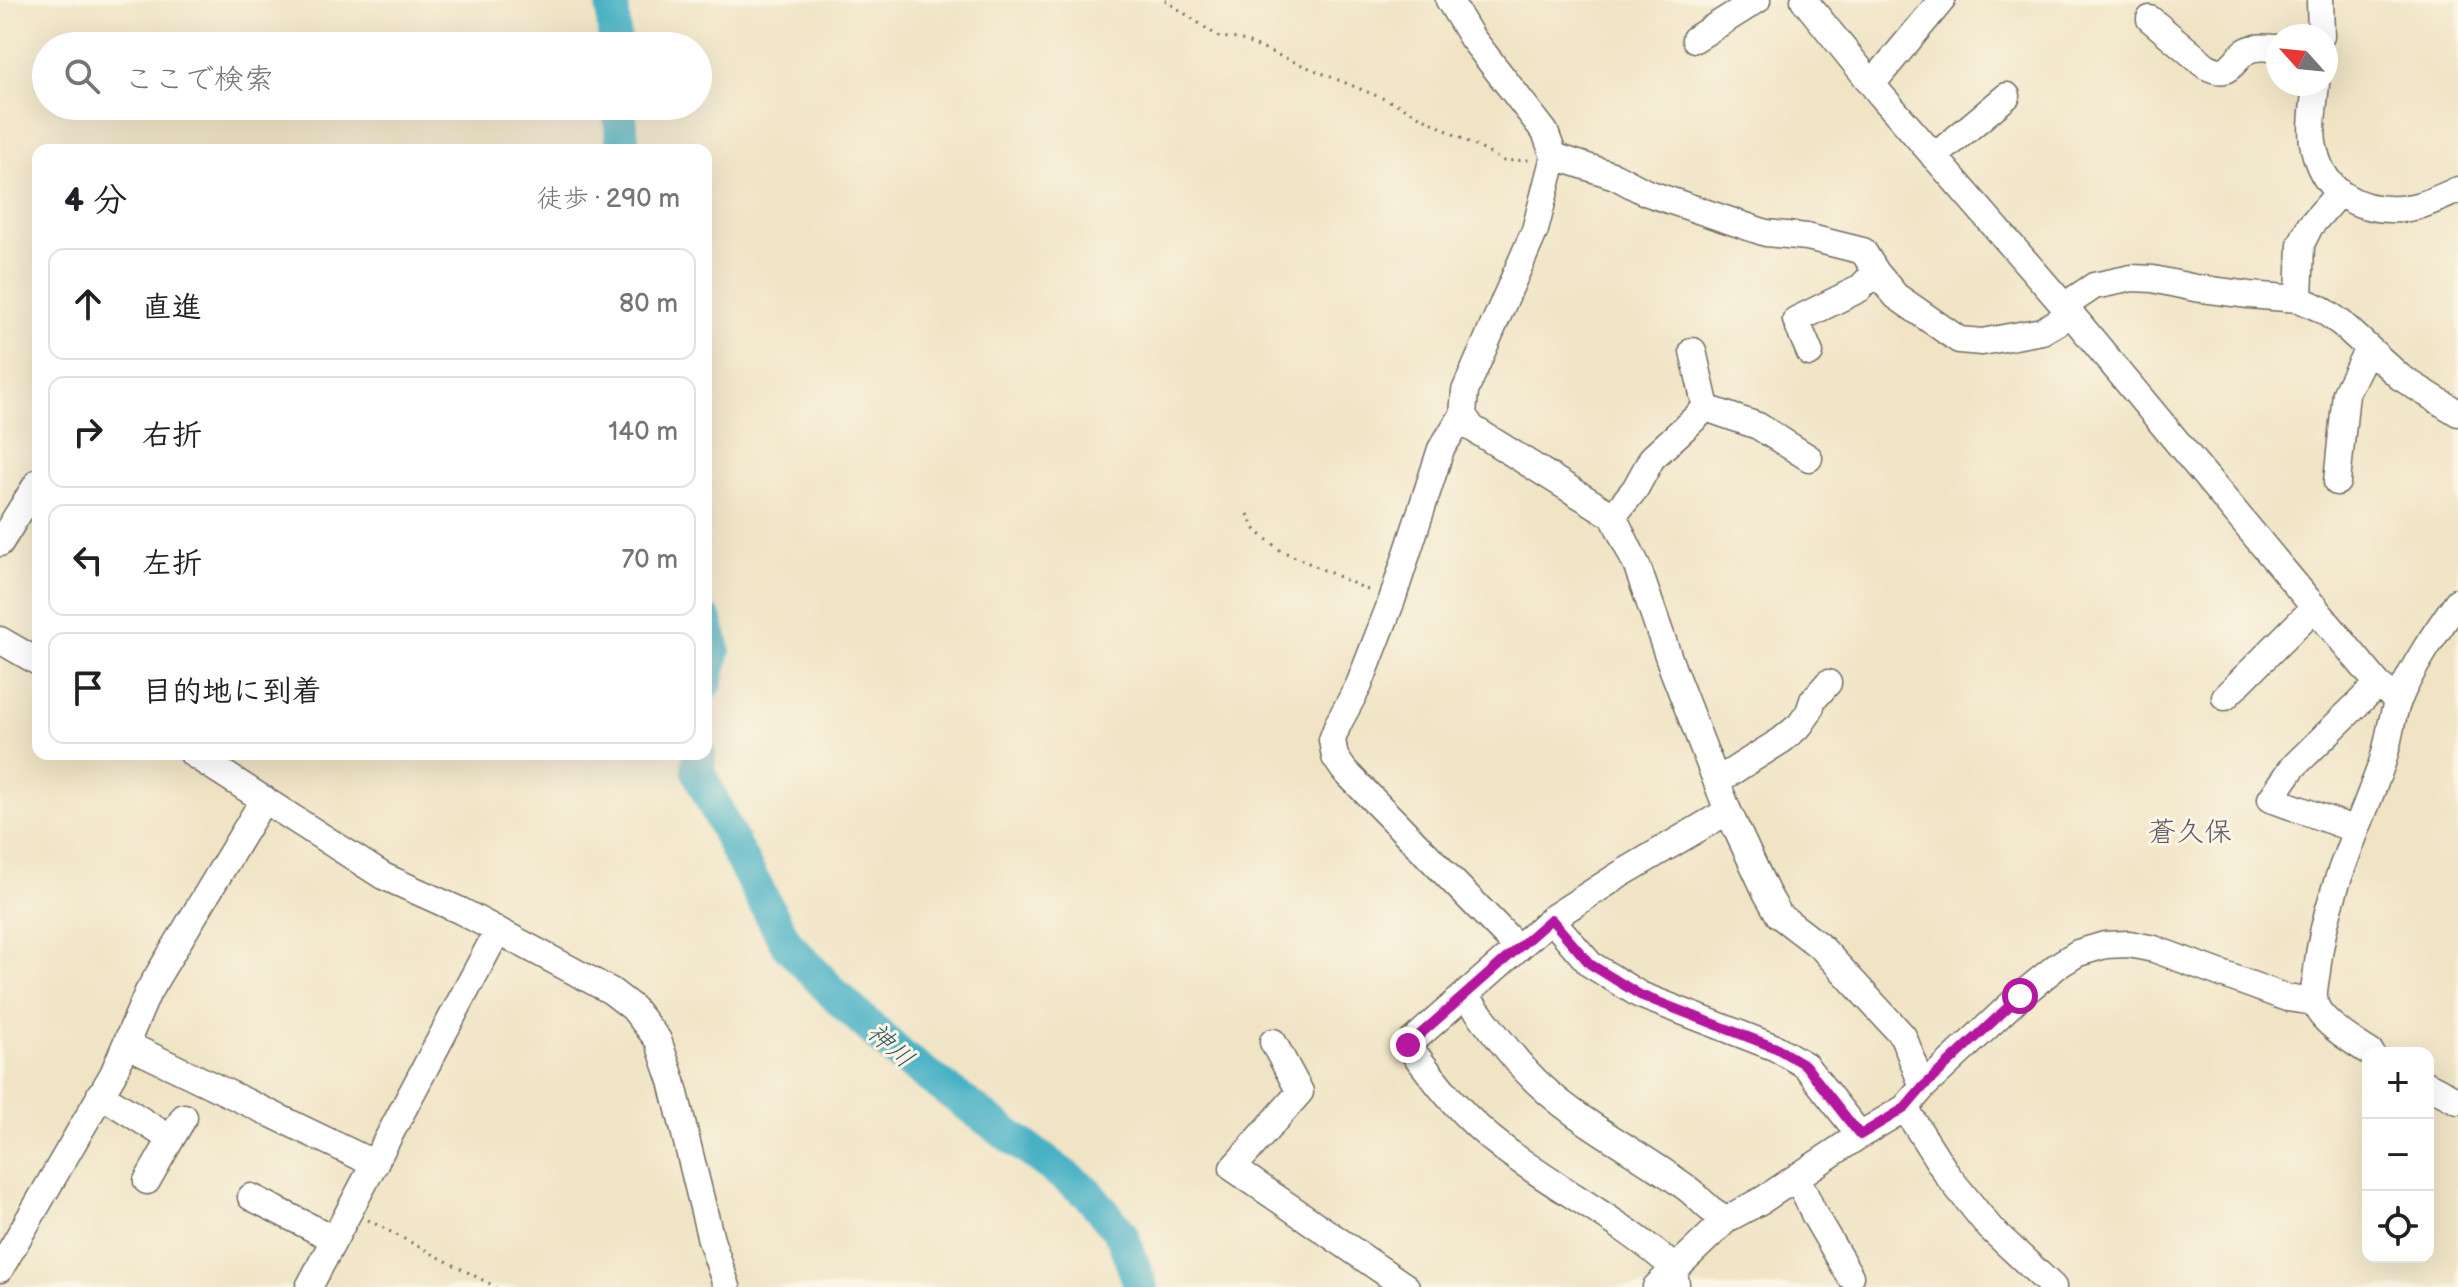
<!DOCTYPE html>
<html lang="ja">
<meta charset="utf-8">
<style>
body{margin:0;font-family:"Balsamiq Sans","Klee One",sans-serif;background:#f6f6f6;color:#202124}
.controls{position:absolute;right:24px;bottom:24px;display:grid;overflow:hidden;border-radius:16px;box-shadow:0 8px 32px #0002}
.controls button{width:72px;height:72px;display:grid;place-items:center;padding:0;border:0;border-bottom:2px solid #e0e0e0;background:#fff;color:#202124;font:40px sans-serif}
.compass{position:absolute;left:2266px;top:24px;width:72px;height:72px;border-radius:50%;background:#fff;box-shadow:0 8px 32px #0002;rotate:297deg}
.stop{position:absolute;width:24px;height:24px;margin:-18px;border:6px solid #b5179e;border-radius:50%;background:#fff}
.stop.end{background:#b5179e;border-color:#fff;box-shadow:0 2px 8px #0008}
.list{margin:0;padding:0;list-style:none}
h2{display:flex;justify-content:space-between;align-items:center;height:104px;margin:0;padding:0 32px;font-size:34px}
h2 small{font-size:26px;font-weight:400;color:#757577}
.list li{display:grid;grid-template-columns:52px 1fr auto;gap:24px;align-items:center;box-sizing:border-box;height:112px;margin:0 16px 16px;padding:0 16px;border:2px solid #e0e0e0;border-radius:16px}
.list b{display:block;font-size:30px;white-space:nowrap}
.list em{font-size:26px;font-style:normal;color:#757577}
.icon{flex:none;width:44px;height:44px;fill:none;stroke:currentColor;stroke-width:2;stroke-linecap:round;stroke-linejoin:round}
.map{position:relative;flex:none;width:2458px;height:1287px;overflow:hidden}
.search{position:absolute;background:#fff;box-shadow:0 8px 32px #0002;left:32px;top:32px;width:680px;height:88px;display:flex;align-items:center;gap:20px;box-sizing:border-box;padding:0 28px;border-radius:44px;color:#757577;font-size:30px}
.panel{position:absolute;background:#fff;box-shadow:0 8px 32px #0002;left:32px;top:144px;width:680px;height:616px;border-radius:16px}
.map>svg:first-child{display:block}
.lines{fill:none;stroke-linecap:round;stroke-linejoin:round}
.river{stroke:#47b1c5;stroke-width:34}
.minor-casing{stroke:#706c61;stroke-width:29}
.path{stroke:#706c61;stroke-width:3;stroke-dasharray:2 6;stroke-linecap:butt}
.minor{stroke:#fff;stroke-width:26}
.route{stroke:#b5179e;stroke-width:10}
.labels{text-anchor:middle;stroke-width:6;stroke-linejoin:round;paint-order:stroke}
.water-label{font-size:26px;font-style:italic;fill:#355a61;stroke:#fcf5e5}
.quarter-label{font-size:28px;fill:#5b5766;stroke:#fcf5e5}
</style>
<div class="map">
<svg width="2458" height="1287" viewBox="0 0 2458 1287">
<rect width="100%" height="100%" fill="#fcf5e5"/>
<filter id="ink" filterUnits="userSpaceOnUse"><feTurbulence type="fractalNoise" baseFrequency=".0125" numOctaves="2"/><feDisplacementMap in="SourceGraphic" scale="16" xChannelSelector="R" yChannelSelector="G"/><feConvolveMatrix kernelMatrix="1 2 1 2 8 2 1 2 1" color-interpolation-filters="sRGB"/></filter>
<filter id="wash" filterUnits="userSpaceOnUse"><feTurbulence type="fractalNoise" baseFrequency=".006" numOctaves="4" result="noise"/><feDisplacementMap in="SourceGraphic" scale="32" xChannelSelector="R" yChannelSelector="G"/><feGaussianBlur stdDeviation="1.8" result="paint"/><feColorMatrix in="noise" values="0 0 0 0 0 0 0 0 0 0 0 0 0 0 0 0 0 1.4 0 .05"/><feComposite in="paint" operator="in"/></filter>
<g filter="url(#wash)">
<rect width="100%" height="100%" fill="#f0e4c5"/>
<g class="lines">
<path class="river" d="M612,0l3,46
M619,106l4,44
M706,621l8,29 -8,33
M699,754l-1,17 37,77 52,96 47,50 67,62 187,137 34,42 19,52"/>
</g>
</g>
<g filter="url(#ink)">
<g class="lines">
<g class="minor-casing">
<path id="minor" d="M1449,0l23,38 73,94 9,24 -19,74 -70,161 -2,24 9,13 141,88 24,50 36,104 55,141 38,81 13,23 43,33 81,88 20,51
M1804,0l76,94 191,220 307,370 20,17
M2320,0l1,36
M2150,19l56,47c23,12 24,-2 39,-14 9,-7 22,-4 33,-4
M1695,39l62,-39
M1872,84l70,-84
M2316,84c-2,21 -7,48 -1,68 10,41 43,59 84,57 21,-1 40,-11 59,-19
M1554,156l61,20 30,16 121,41 41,4 56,14 13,21 20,24 63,44 23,2 60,-11 29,-17
M1934,157l73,-61
M2299,299l2,-55 9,-18 28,-32
M2064,306l30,-20 38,-8 21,1 42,9 54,7 50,4 22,10 20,14 59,54 58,36
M1693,351l13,57
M1810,353l-14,-33 63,-31 17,-17
M1463,415l-22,34 -49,151 -33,85 -21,39 -6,16 3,17 9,13 174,178
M2337,482l9,-89 22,-45
M1613,516l22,-27 17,-31 54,-50 52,18 51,32
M0,543l38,-61
M0,640l38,22
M2225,697l90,-90
M193,754l190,122 78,35 150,80 22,17 25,32 14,41 39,159 16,47
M1717,781l65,-41 18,-15 9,-13 4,-12 15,-17
M2356,830l-85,-31 22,-32 85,-83
M1551,919l39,45 50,31 136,53 29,17 55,70
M1465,995c20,25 39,52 61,76 44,48 106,77 158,115 17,12 21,23 43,33
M1273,1042l27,50 -67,76 173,119
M126,1044l249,120
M2371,1053c-16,-10 -54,-33 -57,-53 -1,-9 2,-21 3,-30 7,-71 40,-138 64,-204 8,-21 9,-45 17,-65 15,-36 38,-69 60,-100
M2428,1085l30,16
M100,1094l71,45 -24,42
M1905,1108l43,68 42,52 63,59
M171,1139l13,-22
M1797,1177l18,39 35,60
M251,1197l83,42
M0,1269l113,-195 35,-82 116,-193
M1676,1284l-2,-16c-52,-47 -115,-77 -171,-120 -40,-30 -65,-63 -95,-103l143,-126 70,-45 107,-63
M309,1287l188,-355
M1656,1287l71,-68 37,-20 96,-64 45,-27 18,-21 97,-91 37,-30 21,-13 27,-8 24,-1 25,5 133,49 27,4"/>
</g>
<path class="path" d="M1165,0l54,37 20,2 160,66 105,56 26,-1
M1248,514l8,17 24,19 90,41
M368,1220l128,67"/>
<use href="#minor" class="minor"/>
</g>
</g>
<g class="lines" filter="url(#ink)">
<path class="route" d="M1408,1045l143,-126 39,45 50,31 136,53 29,17 55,70 45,-27 18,-21 97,-91"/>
</g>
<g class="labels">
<g class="water-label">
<text transform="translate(891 1045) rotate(42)" y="9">神川</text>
</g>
<g class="quarter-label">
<text x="2190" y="841">蒼久保</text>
</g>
</g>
</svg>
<div class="controls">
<button>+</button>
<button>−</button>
<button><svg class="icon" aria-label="locate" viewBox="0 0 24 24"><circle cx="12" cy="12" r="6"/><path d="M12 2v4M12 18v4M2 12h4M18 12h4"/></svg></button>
</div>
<svg class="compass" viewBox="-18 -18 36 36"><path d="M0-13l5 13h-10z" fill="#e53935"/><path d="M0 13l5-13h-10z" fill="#757577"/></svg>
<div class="stop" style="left:2020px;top:996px"></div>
<div class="stop end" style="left:1408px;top:1045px"></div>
<div class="search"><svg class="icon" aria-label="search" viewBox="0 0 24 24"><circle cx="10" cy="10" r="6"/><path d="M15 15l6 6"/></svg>ここで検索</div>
<section class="panel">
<h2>4 分<small>徒歩 · 290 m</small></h2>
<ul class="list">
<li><svg class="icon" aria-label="ahead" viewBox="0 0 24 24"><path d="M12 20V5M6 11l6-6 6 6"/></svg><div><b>直進</b></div><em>80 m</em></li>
<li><svg class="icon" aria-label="right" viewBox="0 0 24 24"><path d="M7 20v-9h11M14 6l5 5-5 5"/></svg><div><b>右折</b></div><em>140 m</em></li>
<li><svg class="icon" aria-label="left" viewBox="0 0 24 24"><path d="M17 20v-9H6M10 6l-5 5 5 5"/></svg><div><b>左折</b></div><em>70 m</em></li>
<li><svg class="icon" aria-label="arrive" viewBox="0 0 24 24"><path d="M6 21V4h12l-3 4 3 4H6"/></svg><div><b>目的地に到着</b></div></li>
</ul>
</section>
</div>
